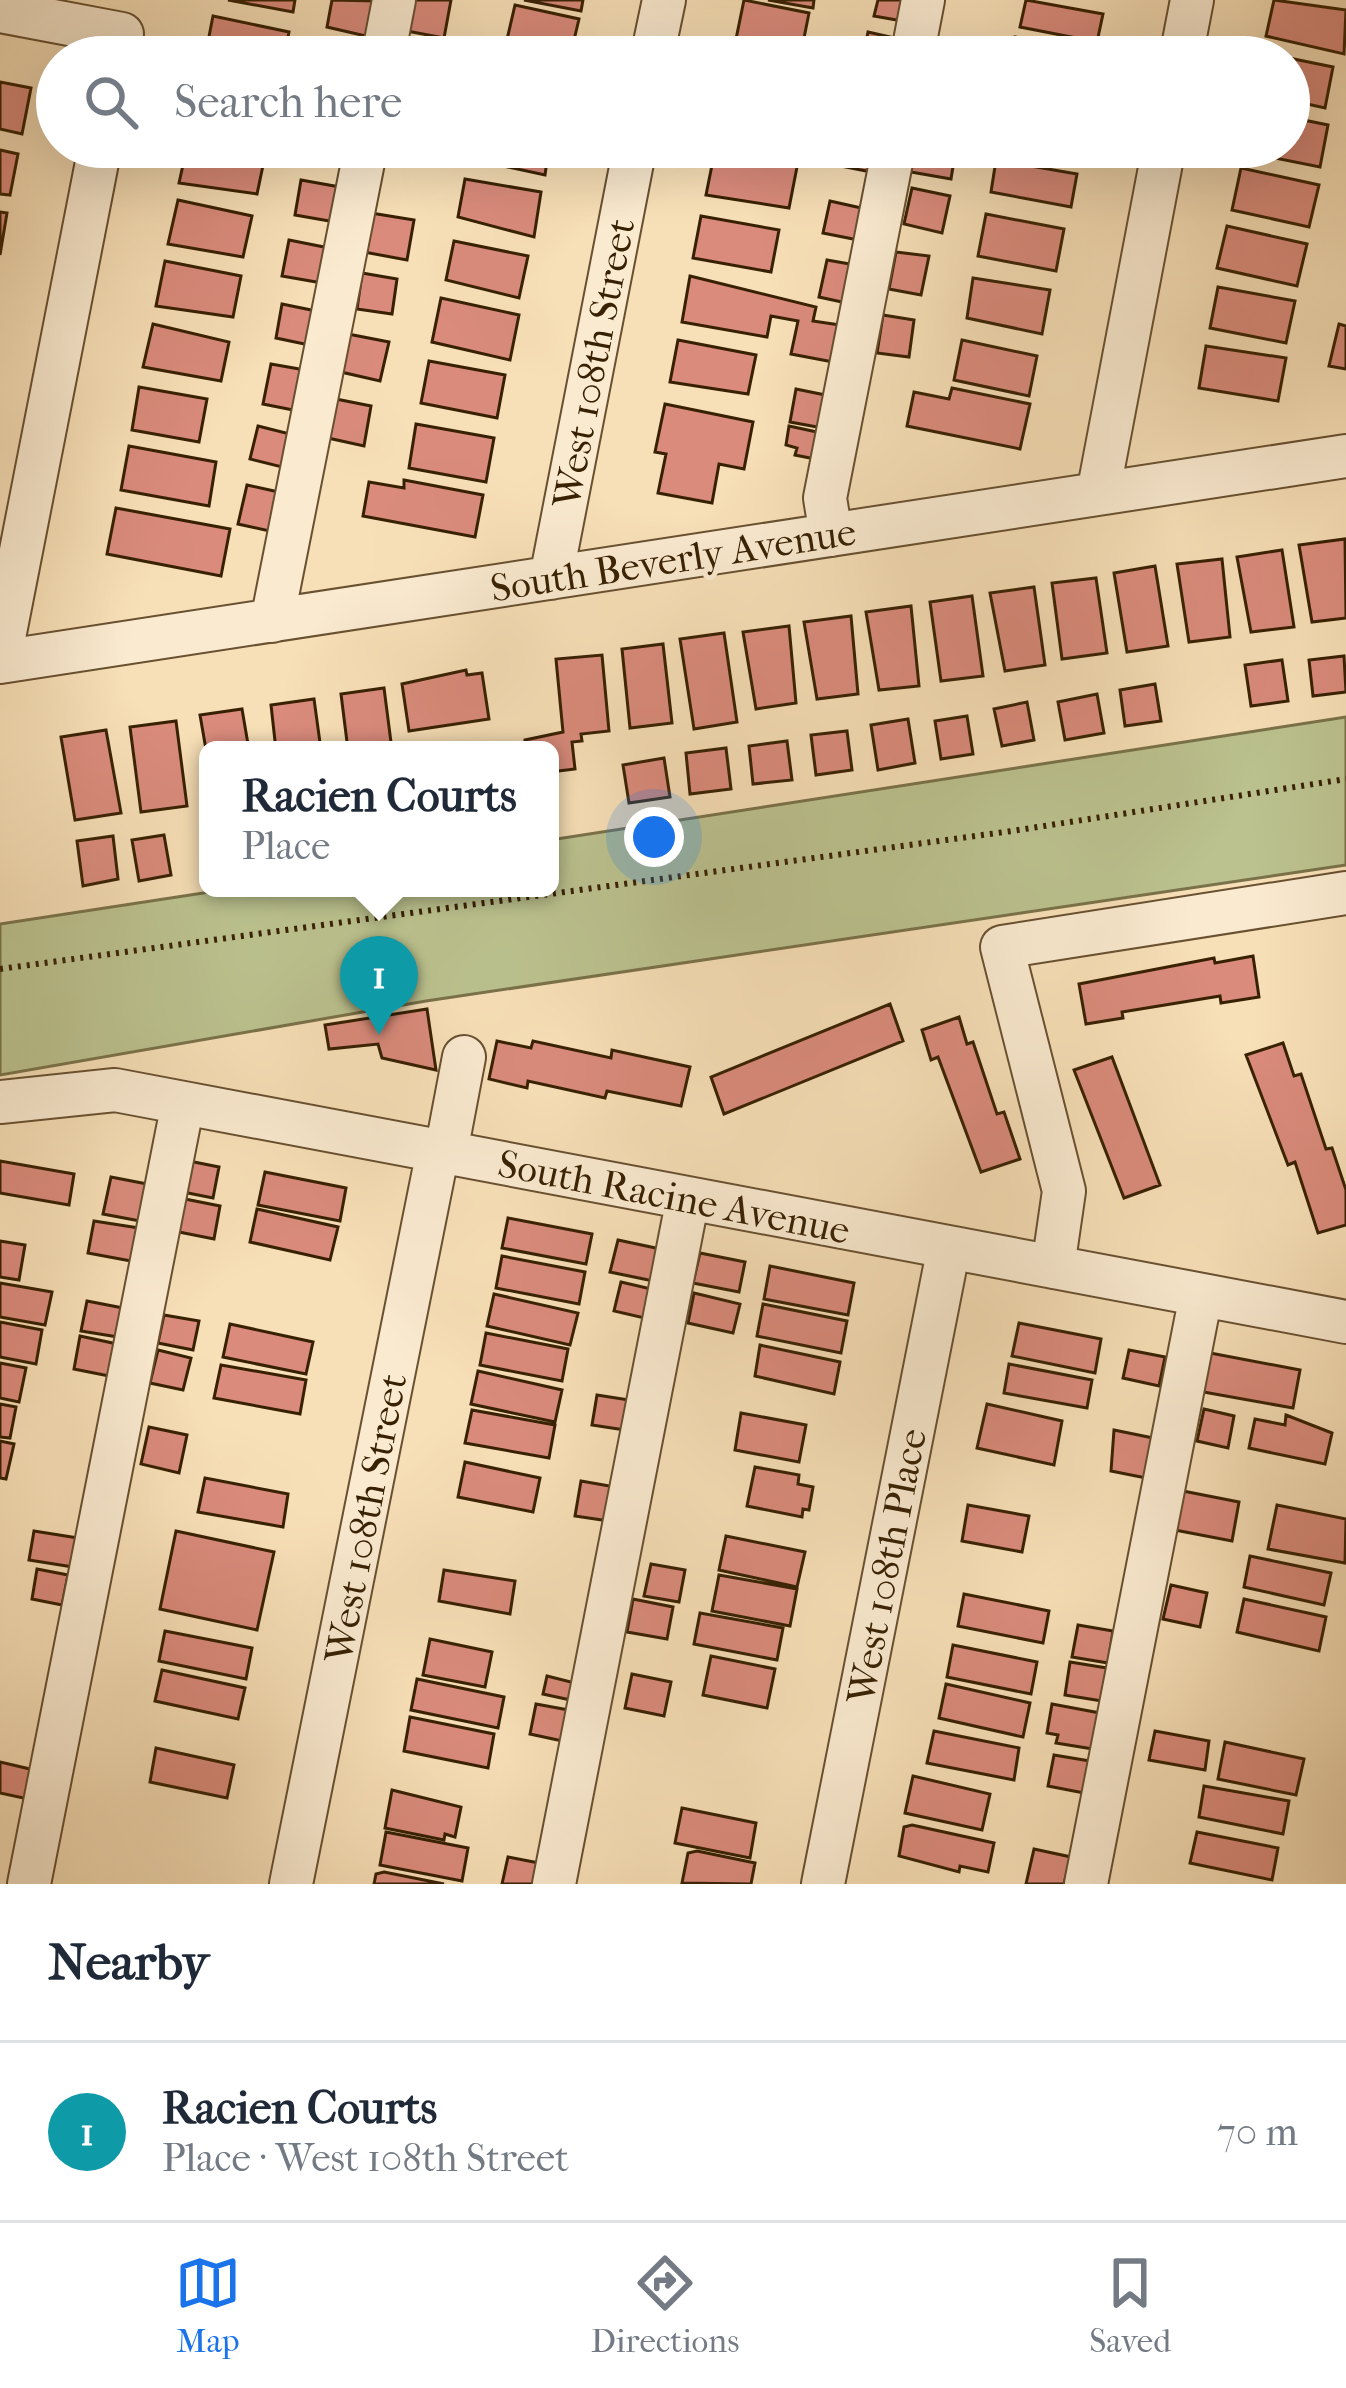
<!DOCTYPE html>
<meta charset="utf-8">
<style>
body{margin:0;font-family:"IM FELL French Canon",serif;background:#f6f6f7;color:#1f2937}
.you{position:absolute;left:654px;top:837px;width:42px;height:42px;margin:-30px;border:9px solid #fff;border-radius:50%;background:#1a73e8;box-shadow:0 0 0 18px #1a73e833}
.badge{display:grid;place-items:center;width:78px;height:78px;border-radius:50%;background:#1a73e8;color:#fff;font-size:39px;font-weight:700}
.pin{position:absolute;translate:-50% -99px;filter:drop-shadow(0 3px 6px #0008)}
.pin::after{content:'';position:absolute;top:63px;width:42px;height:36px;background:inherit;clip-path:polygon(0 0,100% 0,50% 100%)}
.popup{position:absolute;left:199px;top:741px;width:360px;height:156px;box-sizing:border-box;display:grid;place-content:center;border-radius:18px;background:#fff;filter:drop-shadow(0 3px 9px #0005);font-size:39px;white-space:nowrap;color:#747a83}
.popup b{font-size:45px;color:#1f2937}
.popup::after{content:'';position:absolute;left:50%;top:100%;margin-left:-24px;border:24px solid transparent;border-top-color:#fff}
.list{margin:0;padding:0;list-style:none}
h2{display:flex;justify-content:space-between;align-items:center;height:156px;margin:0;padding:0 48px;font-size:51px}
h2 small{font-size:39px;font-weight:400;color:#747a83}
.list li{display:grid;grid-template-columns:78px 1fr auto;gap:36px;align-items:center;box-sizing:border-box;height:180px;padding:0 48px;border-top:3px solid #e0e1e3}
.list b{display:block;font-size:45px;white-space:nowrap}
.list p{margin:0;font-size:39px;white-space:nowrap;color:#747a83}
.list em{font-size:39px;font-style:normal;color:#747a83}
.icon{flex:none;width:66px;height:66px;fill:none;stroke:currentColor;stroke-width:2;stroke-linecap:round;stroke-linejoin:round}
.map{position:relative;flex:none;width:1346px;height:1884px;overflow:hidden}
.search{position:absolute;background:#fff;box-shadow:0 12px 48px #0002;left:36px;right:36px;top:36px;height:132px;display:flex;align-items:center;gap:30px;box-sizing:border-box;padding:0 42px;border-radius:66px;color:#747a83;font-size:45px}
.sheet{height:336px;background:#fff}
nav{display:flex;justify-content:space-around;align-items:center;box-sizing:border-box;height:168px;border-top:3px solid #e0e1e3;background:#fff;font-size:33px;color:#747a83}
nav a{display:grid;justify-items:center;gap:6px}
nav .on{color:#1a73e8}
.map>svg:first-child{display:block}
.green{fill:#bbc28f;stroke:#7a7249;stroke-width:3}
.building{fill:#da8b7c;stroke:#382103;stroke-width:3}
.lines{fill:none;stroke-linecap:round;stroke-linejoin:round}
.minor-casing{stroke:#685030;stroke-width:46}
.path{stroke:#382103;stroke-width:6;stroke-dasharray:3 6;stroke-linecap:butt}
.minor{stroke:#faead0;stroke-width:42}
.labels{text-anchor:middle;stroke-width:10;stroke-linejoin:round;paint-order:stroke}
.street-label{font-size:39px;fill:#382103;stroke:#faead0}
</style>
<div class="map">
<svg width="1346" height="1884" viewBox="0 0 1346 1884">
<rect width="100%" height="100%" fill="#f7dfb7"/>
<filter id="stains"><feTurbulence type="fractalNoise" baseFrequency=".00167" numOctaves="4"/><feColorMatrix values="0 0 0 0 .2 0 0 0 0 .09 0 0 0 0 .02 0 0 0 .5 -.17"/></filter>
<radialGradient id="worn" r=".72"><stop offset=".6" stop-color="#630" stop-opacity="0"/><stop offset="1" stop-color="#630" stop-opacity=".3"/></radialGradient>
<path class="green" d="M1346,717v148l-920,136 -426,74v-151l236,-36h314v-48z"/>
<path class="building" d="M228,0h67l-2,12z
M332,0l45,1 -7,36 -43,-10z
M412,0h39l-7,38 -37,-7z
M524,0h59l-2,11z
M744,0l65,13 -8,40 -65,-14z
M768,0h46l-1,8z
M878,0h34l-4,22 -34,-6z
M1026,0l77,14 -6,28 -77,-15z
M1274,0l72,10 -2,44 -78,-18z
M515,5l64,14 -9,38 -65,-9z
M213,16l76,16 -5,25h-79z
M868,32l35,8 -3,17h-37z
M1015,37l84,15 -1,5h-87z
M410,39l37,7 -2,11h-38z
M735,48l45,9h-47z
M1289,58l44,9 -8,41 -36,-8z
M0,82l31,6 -9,46 -22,-5z
M1289,117l39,8 -8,42 -75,-15 1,-5h43z
M187,147h39l39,9 -8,38 -78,-11z
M312,147h36l-2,13 -35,-6z
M473,147h76l-4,28 -74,-16z
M745,147h131l-5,25z
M915,147l41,1 -5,31 -40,-7z
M1009,147h74l-2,12z
M0,150l18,4 -8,41 -10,-1z
M715,150l82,17 -8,41 -83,-13z
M996,160l81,14 -6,33 -80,-15z
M1241,168l78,17 -10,42 -77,-17z
M465,179l76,13 -7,45 -76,-20z
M301,180l39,7 -5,35 -40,-7z
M912,188l38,8 -8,37 -38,-9z
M178,200l74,16 -9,41 -75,-13z
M830,201l40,9 -7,31 -40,-8z
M0,212l7,1 -7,42z
M371,213l43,7 -7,40 -43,-8z
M986,214l78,15 -8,42 -78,-15z
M701,216l78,14 -8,42 -78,-14z
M1227,226l80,18 -10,42 -80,-18z
M289,240l40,8 -7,35 -40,-7z
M454,241l74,15 -9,42 -73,-18z
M896,252l33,4 -8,39 -32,-6z
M827,260l34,6 -10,38 -32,-7z
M165,261l76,15 -8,41 -77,-11z
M362,273l35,6 -5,35 -35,-5z
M690,276l126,31 -3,14 27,4 -7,37 -42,-8 7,-33 -27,-5 -4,21 -85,-15z
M973,278l77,12 -8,44 -75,-16z
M1218,287l77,14 -9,42 -76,-15z
M441,298l78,17 -9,45 -78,-18z
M282,304l34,7 -7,34 -33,-7z
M883,315l31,5 -5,37 -32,-4z
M153,324l76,18 -8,39 -78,-14z
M1339,324l7,2v43l-17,-3z
M348,334l41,8 -9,39 -39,-9z
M678,340l78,15 -8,39 -78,-12z
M962,340l75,16 -8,40 -75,-16z
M1206,346l80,12 -8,43 -79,-13z
M429,361l76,14 -8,43 -76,-15z
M271,364l34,6 -7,41 -35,-7z
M139,387l68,12 -8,43 -67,-12z
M952,388l78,16 -10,45 -113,-23 7,-34 35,7z
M796,389l39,8 -7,32 -38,-7z
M336,399l35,7 -7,40 -36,-8z
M665,404l88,18 -9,47 -25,-5 -7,39 -54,-10 8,-39 -11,-2z
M416,424l78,14 -8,44 -77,-14z
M258,426l36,9 -8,33 -36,-9z
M789,426l37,8 -6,26 -25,-5 2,-7 -11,-3z
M129,446l87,16 -7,44 -88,-16z
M404,480l79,15 -8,42 -112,-21 6,-34 35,6z
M247,485l36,8 -9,39 -36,-8z
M116,508l114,21 -9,47 -114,-22z
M1345,539l1,79 -34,4 -13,-77z
M1282,550l12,77 -43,5 -14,-75z
M1222,559l8,78 -41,5 -12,-78z
M1155,566l13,80 -41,6 -13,-79z
M1096,578l11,75 -45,6 -10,-76z
M1034,587l11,78 -40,6 -15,-78z
M972,596l11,80 -42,5 -11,-79z
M911,606l8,80 -40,4 -13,-78z
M851,616l7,78 -41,5 -13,-77z
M789,626l7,77 -40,6 -13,-77z
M724,633l13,89 -43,7 -14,-90z
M663,644l9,79 -42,5 -8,-79z
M602,655l7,76 -28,3 1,7 -10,1 3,27 -25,3v-22h-24l-1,-10 38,-8 -7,-73z
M1344,656l2,36 -33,4 -4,-36z
M1282,660l6,41 -37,5 -6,-41z
M466,670l1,5 15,-2 7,46 -80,12 -7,-47z
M1155,684l6,37 -36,5 -5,-36z
M384,688l8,62h-44l-7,-56z
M1097,694l7,39 -39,7 -7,-38z
M314,699l7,51h-45l-5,-45z
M1027,702l7,38 -32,6 -8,-37z
M242,709l7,41h-41v11l-8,-46z
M967,716l6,38 -32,5 -6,-38z
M908,719l7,44 -37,7 -7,-45z
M176,721l11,85 -46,6 -11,-85z
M106,730l15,83 -46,7 -14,-83z
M847,731l5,39 -36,5 -5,-40z
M787,741l5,39 -39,4 -4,-38z
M726,748l5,41 -41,5 -4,-41z
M664,758l6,39 -41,6 -6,-38z
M164,835l7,40 -32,6 -7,-41z
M113,836l5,43 -35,7 -6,-45z
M1253,956l6,41 -38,6 -1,-7 -98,16 1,6 -37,6 -7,-40 135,-26 1,5z
M890,1004l13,37 -179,73 -13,-37z
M427,1009l9,61 -54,-12 -4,-14 -49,5 -4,-24z
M959,1017l8,27 6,-2 24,72 7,-2 16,47 -39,13 -43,-115 -7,3 -9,-30z
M497,1041l34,7 2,-7 78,17 1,-8 78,17 -9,39 -74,-15 -2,7 -77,-17 -1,7 -38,-9z
M1283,1043l11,33 7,-2 25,75 6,-1 14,42v35l-28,8 -23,-71 -7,3 -42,-110z
M1112,1057l48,128 -36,13 -50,-128z
M0,1161l74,13 -5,31 -69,-12z
M189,1161l30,6 -6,31 -30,-6z
M265,1172l81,16 -6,33 -82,-16z
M111,1177l36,7 -7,37 -37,-7z
M180,1198l40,8 -6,33 -40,-8z
M257,1209l81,18 -8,33 -80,-18z
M508,1218l84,16 -6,30 -84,-16z
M94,1221l45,7 -8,33 -43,-8z
M618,1240l47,10 -7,32 -48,-10z
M0,1241l25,4 -6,35 -19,-3z
M700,1253l45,9 -6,30 -46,-9z
M502,1256l83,16 -6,32 -83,-16z
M770,1266l84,17 -6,32 -84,-16z
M621,1282l39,9 -7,29 -39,-9z
M0,1283l52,9 -7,33 -45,-8z
M694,1293l46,11 -7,29 -45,-10z
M494,1294l84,19 -8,32 -83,-19z
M87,1301l36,7 -5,29 -37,-6z
M763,1304l84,17 -6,32 -84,-17z
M164,1315l35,6 -6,29 -35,-7z
M0,1322l42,8 -6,34 -36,-7z
M1019,1323l82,16 -6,34 -83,-17z
M230,1324l83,18 -7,32 -83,-17z
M486,1333l82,16 -6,32 -82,-16z
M80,1336l37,8 -8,32 -35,-7z
M760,1345l80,17 -6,32 -79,-18z
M158,1350l33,8 -8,32 -33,-7z
M1129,1350l36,7 -6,29 -36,-8z
M1205,1352l95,18 -7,38 -95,-17z
M0,1363l26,5 -7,34 -19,-4z
M1009,1364l83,16 -5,28 -83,-15z
M221,1365l85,15 -6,34 -86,-16z
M478,1371l84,19 -7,32 -84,-18z
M597,1395l32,5 -4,30 -33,-5z
M0,1404l16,3 -6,31 -10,-1z
M987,1404l75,17 -8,44 -77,-17z
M1204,1409l30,7 -6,32 -31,-7z
M472,1410l83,15 -6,33 -84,-15z
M741,1413l65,12 -7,37 -64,-12z
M1286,1415l46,18 -7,31 -76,-16 6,-29 30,6z
M149,1427l38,8 -8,38 -38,-9z
M1114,1430l44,9 -7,40 -40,-8z
M0,1441l14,3 -8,35 -6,-1z
M465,1462l75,16 -7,34 -75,-15z
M755,1467l44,8 -1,9 15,3 -4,23 -6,-1 -1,8 -55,-11z
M205,1478l83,16 -5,33 -85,-15z
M581,1481l34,6 -6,34 -34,-5z
M1183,1491l56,11 -7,39 -57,-11z
M968,1505l61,11 -7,36 -60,-11z
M1277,1505l69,14 -1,44 -77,-14z
M34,1531l44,7 -5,29 -44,-7z
M176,1531l98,21 -17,78 -97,-21z
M726,1536l79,16 -8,35 -78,-17z
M1250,1556l81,17 -7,32 -80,-18z
M651,1564l34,6 -6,32 -35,-6z
M37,1569l31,6 -6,30 -30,-6z
M444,1570l71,11 -5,33 -71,-13z
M719,1575l78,14 -7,37 -78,-15z
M1171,1585l36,8 -7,34 -37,-8z
M964,1594l85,17 -6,32 -85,-17z
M633,1599l40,8 -6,32 -40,-7z
M1244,1599l82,18 -7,34 -82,-19z
M700,1613l83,15 -6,32 -83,-16z
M1078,1625l35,6 -5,32 -36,-6z
M165,1631l87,17 -6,31 -87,-18z
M430,1639l62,13 -7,35 -62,-12z
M953,1645l84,17 -6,32 -84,-17z
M711,1656l64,13 -8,39 -64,-13z
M1070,1662l37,6 -5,33 -37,-6z
M162,1670l83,18 -7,31 -83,-18z
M632,1674l39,8 -7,34 -39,-8z
M547,1676l32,8 -4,17 -32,-7z
M417,1679l87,18 -6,31 -87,-18z
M946,1684l84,19 -7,34 -84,-19z
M536,1704l38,7 -7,31 -37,-8z
M1052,1704l48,9 -7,36 -37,-6 2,-8 -11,-2z
M410,1717l84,17 -6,34 -84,-17z
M934,1731l85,17 -5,32 -87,-17z
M1155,1731l54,10 -4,29 -56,-10z
M1225,1742l79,17 -8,36 -78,-16z
M156,1748l78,17 -7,33 -77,-16z
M1054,1755l36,6 -6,32 -36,-7z
M0,1762l34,8 -6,29 -28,-6z
M913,1776l77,18 -8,36 -77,-17z
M1204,1786l85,15 -6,33 -84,-17z
M392,1790l69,17 -6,30 -10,-3 -1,6 -59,-12z
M682,1808l74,15 -6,35 -75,-15z
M912,1825l82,18 -6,29 -28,-6 -1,6 -60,-16 5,-29z
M386,1832l82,16 -6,33 -82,-16z
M1197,1832l81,16 -6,32 -82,-17z
M1034,1849l37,8 -7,27h-38z
M697,1851l58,12 -4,21 -69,-1 6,-30z
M508,1857l36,7 -4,20h-38z
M384,1872l60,12h-70l2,-10z"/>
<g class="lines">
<g class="minor-casing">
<path id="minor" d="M0,11l122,23
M383,57l11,-57
M652,57l12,-57
M912,57l11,-57
M1181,57l11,-57
M1098,494l66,-347
M831,535l-6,-37 69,-351
M551,578l84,-431
M272,621l94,-474
M0,658l100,-511
M0,662l1346,-206
M0,1102l115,-12 1231,232
M446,1152l18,-95
M1053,1267l11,-76 -62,-244 344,-54
M29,1884l154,-781
M291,1884l147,-733
M554,1884l134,-686
M823,1884l126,-637
M1086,1884l115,-589"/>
</g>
<path class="path" d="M0,969l1012,-138 334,-52"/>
<use href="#minor" class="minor"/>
</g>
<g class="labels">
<g class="street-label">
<text transform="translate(593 363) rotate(-79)" y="14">West 108th Street</text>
<text transform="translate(673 559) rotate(-9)" y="14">South Beverly Avenue</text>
<text transform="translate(674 1196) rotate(11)" y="14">South Racine Avenue</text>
<text transform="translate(365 1518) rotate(-79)" y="14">West 108th Street</text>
<text transform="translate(886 1566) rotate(-79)" y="14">West 108th Place</text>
</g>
</g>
<rect width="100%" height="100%" filter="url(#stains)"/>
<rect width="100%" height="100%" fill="url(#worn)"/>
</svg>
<div class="you"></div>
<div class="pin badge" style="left:379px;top:1035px;background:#0f9aa8">1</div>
<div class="popup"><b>Racien Courts</b>Place</div>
<div class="search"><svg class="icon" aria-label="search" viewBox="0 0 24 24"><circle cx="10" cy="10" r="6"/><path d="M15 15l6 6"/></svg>Search here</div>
</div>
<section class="sheet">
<h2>Nearby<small></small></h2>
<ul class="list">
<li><span class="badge" style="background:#0f9aa8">1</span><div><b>Racien Courts</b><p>Place · West 108th Street</p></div><em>70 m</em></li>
</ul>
</section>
<nav>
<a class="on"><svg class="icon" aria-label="map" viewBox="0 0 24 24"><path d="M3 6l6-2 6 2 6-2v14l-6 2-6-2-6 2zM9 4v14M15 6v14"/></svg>Map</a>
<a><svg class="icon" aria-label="directions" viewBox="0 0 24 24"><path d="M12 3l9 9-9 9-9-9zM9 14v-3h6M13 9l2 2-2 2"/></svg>Directions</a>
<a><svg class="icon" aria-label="saved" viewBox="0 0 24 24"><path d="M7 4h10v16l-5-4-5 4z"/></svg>Saved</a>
</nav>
